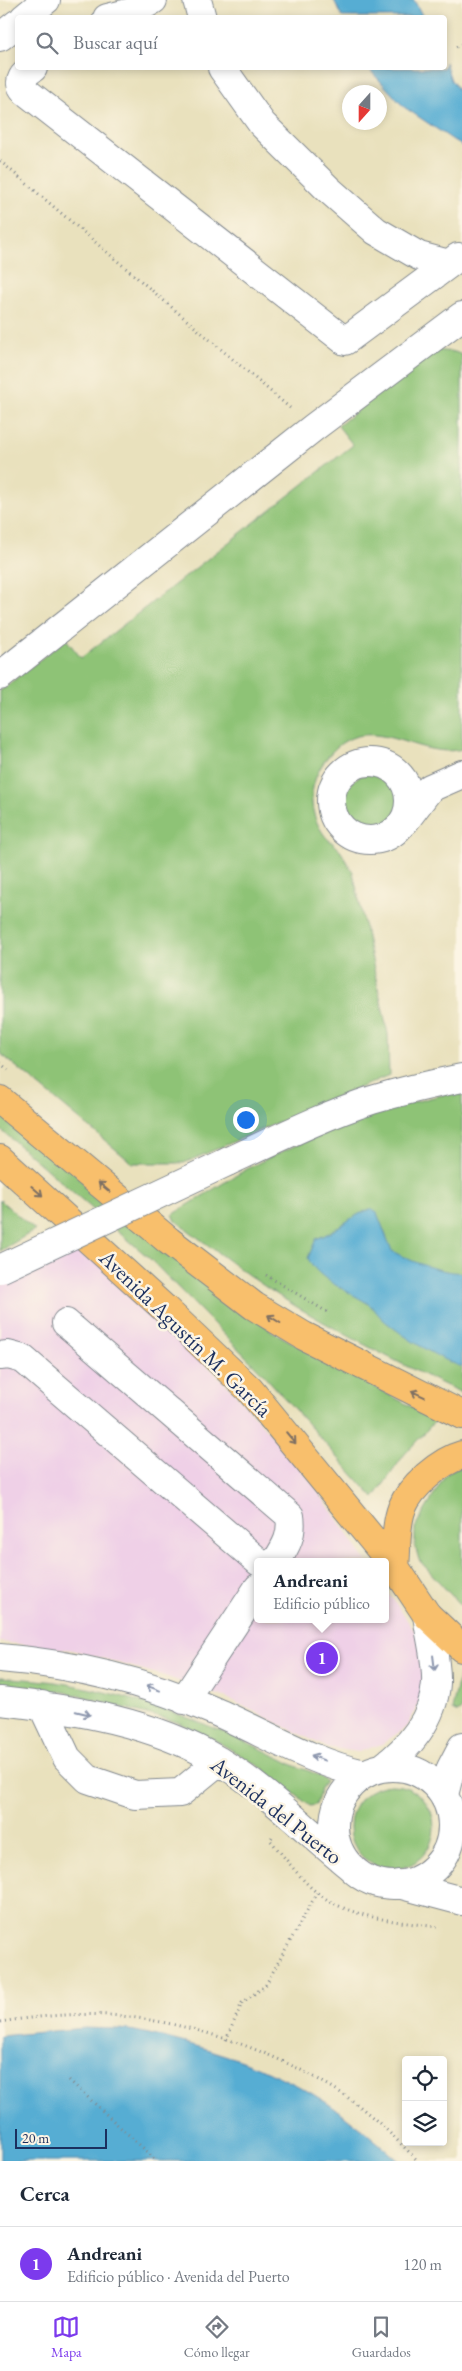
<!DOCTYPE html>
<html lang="es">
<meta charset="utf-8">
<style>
body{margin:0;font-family:"EB Garamond",serif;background:#f2f2f3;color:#1f2937}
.controls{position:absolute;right:15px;bottom:15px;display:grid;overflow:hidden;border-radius:5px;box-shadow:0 2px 8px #0003}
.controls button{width:45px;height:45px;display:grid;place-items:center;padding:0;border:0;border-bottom:1px solid #e0e1e3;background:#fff;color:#1f2937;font:25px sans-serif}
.compass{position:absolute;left:342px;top:85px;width:45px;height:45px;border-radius:50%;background:#fff;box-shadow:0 2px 8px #0003;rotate:201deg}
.scale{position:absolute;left:15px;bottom:12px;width:92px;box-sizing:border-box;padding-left:5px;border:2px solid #1b2f5e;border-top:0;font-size:14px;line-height:18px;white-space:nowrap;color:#1b2f5e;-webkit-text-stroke:4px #fcf5e5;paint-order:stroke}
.you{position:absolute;left:245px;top:1119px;width:18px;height:18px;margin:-12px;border:4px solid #fff;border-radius:50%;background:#1a73e8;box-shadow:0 0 0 8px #1a73e833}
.badge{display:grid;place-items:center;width:32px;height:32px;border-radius:50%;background:#7c3aed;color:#fff;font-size:16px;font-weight:700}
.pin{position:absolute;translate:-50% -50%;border:2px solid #fff;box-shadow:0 1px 5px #0006}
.popup{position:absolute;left:254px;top:1558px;width:135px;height:65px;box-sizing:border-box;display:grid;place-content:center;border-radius:5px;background:#fff;filter:drop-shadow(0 1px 4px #0005);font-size:16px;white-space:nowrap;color:#747a83}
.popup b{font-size:19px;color:#1f2937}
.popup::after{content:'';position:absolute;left:50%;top:100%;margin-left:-10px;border:10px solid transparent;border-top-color:#fff}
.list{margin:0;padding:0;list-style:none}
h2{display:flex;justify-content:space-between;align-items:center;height:65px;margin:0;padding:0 20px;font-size:21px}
h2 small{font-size:16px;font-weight:400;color:#747a83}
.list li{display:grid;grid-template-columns:32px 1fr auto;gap:15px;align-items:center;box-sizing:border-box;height:75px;padding:0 20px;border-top:1px solid #e0e1e3}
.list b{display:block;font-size:19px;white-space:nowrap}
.list p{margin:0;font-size:16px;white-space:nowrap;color:#747a83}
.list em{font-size:16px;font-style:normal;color:#747a83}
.icon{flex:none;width:28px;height:28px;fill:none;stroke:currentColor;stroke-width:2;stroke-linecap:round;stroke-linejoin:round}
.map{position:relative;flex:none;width:462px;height:2161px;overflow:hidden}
.search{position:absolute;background:#fff;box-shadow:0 2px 8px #0003;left:15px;right:15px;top:15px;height:55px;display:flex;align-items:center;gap:12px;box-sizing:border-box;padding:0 18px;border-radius:5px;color:#747a83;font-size:19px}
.sheet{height:140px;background:#fff}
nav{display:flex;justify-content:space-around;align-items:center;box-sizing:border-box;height:70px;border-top:1px solid #e0e1e3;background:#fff;font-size:14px;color:#747a83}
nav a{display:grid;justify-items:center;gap:2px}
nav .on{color:#7c3aed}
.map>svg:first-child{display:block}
.built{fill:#efd0e7}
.green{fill:#8ec376;stroke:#54796a}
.water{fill:#57add3;stroke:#396e98}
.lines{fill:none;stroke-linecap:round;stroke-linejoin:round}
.minor-casing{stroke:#82888e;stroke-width:30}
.major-casing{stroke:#82888e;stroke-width:30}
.path{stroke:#82888e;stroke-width:3;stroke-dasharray:1 4;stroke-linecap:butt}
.minor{stroke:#fff;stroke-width:28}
.major{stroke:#f8bf6c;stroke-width:28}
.minor-bridge-casing{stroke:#82888e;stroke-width:30;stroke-linecap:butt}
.minor-bridge{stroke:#fff;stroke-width:28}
.oneway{stroke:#7e7064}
.oneway2{stroke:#8d97ae}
.labels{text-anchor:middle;stroke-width:5;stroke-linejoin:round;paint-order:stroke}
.street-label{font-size:22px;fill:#1b2f5e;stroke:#fcf5e5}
</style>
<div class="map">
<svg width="462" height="2161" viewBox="0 0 462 2161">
<rect width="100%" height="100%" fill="#fcf5e5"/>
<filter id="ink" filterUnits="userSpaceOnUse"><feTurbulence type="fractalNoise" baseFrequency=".02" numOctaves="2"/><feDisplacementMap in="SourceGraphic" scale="10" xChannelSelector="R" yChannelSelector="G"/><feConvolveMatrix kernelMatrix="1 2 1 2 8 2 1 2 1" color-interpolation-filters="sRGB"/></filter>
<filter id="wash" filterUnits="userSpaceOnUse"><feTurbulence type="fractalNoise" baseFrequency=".0096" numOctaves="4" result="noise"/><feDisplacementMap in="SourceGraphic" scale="20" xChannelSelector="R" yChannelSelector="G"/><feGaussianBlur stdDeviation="1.12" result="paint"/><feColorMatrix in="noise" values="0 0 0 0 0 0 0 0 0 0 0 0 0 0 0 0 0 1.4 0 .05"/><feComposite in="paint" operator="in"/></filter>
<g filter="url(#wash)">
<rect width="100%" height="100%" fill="#e9e1bd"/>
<path class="built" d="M86,1245l147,146 79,92 55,79h-109v57h128v-30l34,50 5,37 -5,24 -12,26 -26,18 -24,8 -32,-5 -99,-49 -63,-22 -91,-26 -73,-8v-356z"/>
<path class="green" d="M433,350l22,2 7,3v394c-48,13 -99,-49 -140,16 -14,23 -14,48 3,71 4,5 10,8 14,13 5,7 9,15 14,23l35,162 1,41 -205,88h-52l-132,-110v-362l66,-52 15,19 272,-213 -15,-19z
M343 802a28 28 0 1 1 56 0a28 28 0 1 1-56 0Z
M462,1091v302c-56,-26 -112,-55 -165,-86 -42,-25 -81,-56 -121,-86l-3,-7c31,-18 62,-40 95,-56 58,-27 131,-56 194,-67z
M0,1113l273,219 163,88 -32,35 -30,43 -110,-123 -116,-118 -148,-128z
M0,1200l35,30 -35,21z
M462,1466v141l-43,-47 -4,-15v-17l31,-54z
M460,1673l2,2v34l-4,4 -6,-3z
M0,1677c22,2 46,3 68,7 78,15 155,44 225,81 10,5 28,8 33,17l-5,6 -5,17 -6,1 -48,-38 -47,-28 -38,-18 -112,-30 -65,-6z
M350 1827a42 42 0 1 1 84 0a42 42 0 1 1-84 0Z"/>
<path class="water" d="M334,0h80l9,17h-81z
M445,62l6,18 11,15v51l-58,-39 -36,-39h76z
M371,1209l6,4 15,38c22,12 44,20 70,22v94c-28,-11 -52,-26 -76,-45 -7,-5 -11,-14 -19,-19 -20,-13 -49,-23 -59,-45l8,-19c20,-7 35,-24 55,-30z
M85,2028c16,1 34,0 50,3 63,13 131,34 186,68 28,18 53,40 78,62h-399v-125z"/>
</g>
<g filter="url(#ink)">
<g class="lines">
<g class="minor-casing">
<path id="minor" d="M197,0l5,18
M24,18l22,-18
M107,18l25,-6 21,-12
M0,37l18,-14
M33,68c-9,6 -17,13 -8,23l320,250 104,-77
M222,68l40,56 66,65 48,42 43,25 30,8 9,-7
M0,676l313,-248 149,-112
M331 801a39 39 0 1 1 78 0a39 39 0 1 1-78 0Z
M405,821l25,-33 32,-14
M227,1162c48,-22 95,-46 145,-62 30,-9 60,-16 90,-22
M66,1323l224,193c3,19 -4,30 -14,46
M0,1356l8,-1 15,4 236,203
M0,1658c74,6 145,23 214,53 49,21 97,51 150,63
M184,1700l74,-112
M0,1701c74,8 154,21 219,60 48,29 89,72 133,107
M42,1705l25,53 21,21 47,16 45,-2 39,-32
M334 1826a59 59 0 1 1 118 0a59 59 0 1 1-118 0Z
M382,1768c27,-20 52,-50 54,-85 1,-22 -6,-46 -9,-68
M444,1795l7,-27 11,-21
M398,1884l64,17"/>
</g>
<g class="major-casing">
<path id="major" d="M0,1100l169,141 85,65 50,30 158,79
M0,1159l164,149 85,81 146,178 32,48 35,33
M395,1567c2,-19 0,-41 7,-59 8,-21 38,-47 60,-53"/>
</g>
<path class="path" d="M456,47l6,-3
M0,161l290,247
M0,1063l11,9
M266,1275l61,37
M272,1837l-2,3c14,16 33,43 49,54 33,25 78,27 118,33
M0,2022c40,-6 81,-10 121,-6 75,8 153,35 217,75 30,19 55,45 80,70
M226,2040l16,-37 23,-17 52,-93
M69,2080l88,81"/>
<use href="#minor" class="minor"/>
<use href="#major" class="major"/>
<g class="minor-bridge-casing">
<path id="minor-bridge" d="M0,1269l227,-107"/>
</g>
<use href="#minor-bridge" class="minor-bridge"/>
</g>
<defs><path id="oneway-shaft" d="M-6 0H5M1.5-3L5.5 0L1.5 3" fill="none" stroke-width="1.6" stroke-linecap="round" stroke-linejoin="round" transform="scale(1.25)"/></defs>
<g class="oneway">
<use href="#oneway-shaft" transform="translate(104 1187) rotate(-140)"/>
<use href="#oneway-shaft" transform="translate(37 1191) rotate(41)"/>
<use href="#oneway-shaft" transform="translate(274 1319) rotate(-148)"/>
<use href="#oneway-shaft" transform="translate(418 1394) rotate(-155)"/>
<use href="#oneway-shaft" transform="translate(291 1438) rotate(50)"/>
</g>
<g class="oneway2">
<use href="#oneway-shaft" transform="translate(434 1663) rotate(83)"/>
<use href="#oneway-shaft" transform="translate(153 1688) rotate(-160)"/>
<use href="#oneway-shaft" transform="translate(83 1713) rotate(13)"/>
<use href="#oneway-shaft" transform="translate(318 1758) rotate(-158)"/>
</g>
</g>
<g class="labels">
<g class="street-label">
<text transform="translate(186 1333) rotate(44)" y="8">Avenida Agustín M. García</text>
<text transform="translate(277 1810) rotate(38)" y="8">Avenida del Puerto</text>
</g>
</g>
</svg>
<div class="controls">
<button><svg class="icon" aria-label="locate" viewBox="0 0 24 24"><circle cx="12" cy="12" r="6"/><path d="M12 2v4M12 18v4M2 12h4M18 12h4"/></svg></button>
<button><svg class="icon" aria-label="layers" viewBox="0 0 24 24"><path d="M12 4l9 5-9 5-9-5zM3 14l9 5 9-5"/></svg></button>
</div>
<svg class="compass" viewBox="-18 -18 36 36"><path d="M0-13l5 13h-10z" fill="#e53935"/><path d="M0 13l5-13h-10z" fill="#747a83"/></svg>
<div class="scale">20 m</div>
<div class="you"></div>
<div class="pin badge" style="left:322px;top:1658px">1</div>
<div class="popup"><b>Andreani</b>Edificio público</div>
<div class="search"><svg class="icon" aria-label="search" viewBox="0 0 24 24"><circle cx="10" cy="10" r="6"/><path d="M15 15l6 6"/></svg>Buscar aquí</div>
</div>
<section class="sheet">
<h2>Cerca<small></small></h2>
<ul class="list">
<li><span class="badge">1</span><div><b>Andreani</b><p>Edificio público · Avenida del Puerto</p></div><em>120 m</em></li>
</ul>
</section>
<nav>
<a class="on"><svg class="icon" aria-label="map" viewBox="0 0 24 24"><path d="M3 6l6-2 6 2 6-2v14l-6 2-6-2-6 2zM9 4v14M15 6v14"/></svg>Mapa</a>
<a><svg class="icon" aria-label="directions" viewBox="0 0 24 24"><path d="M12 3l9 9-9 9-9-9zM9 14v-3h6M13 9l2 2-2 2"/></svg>Cómo llegar</a>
<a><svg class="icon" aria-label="saved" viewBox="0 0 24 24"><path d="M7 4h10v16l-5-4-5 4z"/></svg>Guardados</a>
</nav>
